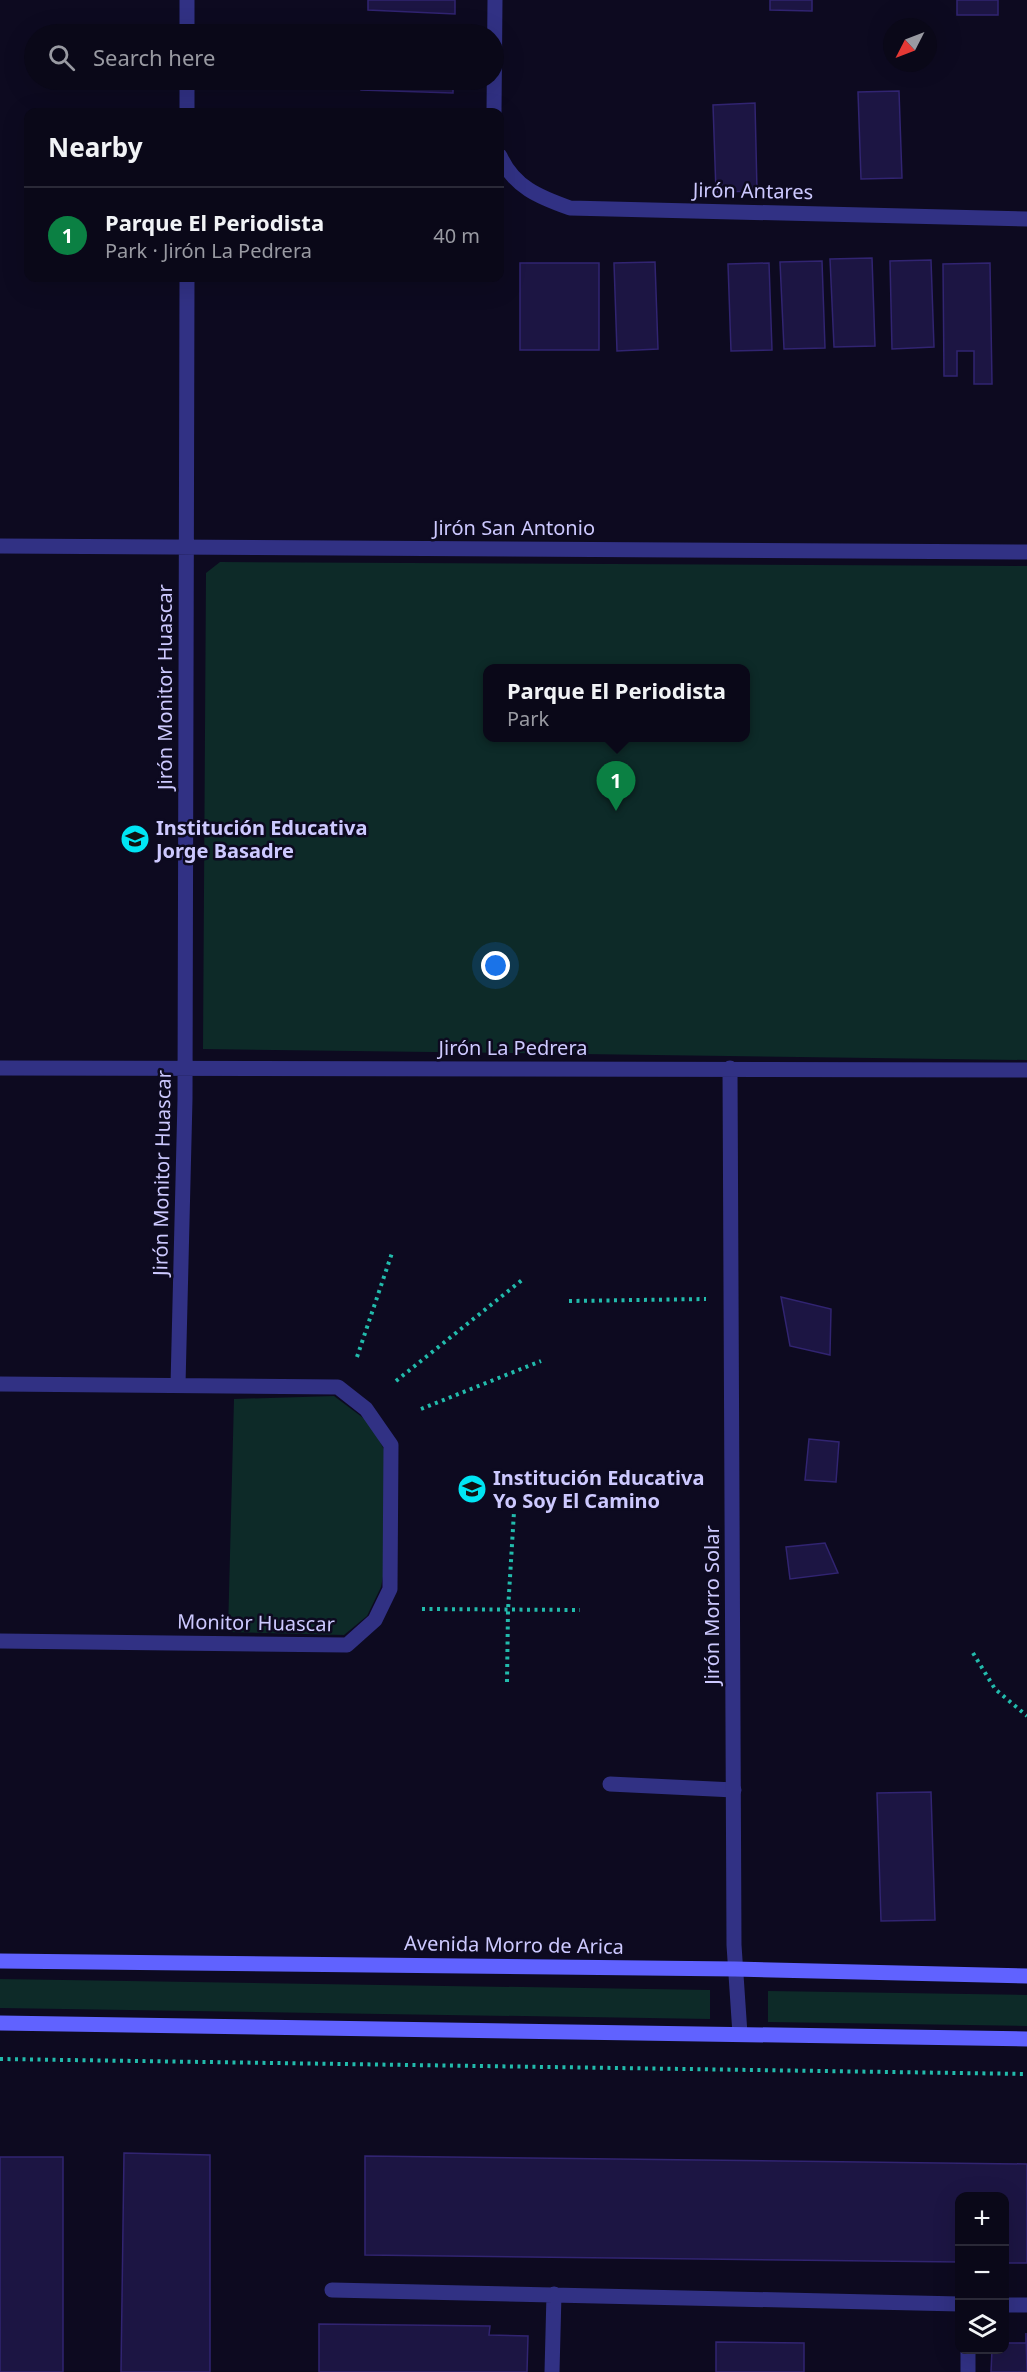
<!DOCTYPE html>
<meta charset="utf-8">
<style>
body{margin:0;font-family:"Noto Sans",sans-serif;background:#131121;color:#f1f3f6}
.controls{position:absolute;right:18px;bottom:18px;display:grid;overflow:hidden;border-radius:12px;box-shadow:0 6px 24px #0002}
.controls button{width:54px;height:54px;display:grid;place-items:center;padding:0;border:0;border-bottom:2px solid #2a2937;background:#0a0818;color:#f1f3f6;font:30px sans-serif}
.compass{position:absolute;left:883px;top:18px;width:54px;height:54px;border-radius:50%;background:#0a0818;box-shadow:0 6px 24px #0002;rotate:228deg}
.you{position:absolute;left:496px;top:966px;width:21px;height:21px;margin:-15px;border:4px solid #fff;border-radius:50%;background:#1a73e8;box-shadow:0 0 0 9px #1a73e833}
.badge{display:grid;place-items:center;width:39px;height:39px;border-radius:50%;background:#0b8043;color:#fff;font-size:20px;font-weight:700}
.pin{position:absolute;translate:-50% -50px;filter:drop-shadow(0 2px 3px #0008)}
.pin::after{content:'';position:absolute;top:32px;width:21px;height:18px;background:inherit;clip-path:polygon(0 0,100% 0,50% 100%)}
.popup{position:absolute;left:483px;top:664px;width:267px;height:78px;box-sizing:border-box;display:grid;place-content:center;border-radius:12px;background:#0a0818;filter:drop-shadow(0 2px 4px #0005);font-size:20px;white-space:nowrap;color:#999aa2}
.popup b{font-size:22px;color:#f1f3f6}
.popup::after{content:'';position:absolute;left:50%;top:100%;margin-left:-12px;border:12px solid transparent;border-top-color:#0a0818}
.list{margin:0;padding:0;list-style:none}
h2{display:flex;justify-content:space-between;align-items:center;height:78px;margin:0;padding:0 24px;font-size:26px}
h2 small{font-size:20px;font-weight:400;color:#999aa2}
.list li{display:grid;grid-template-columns:39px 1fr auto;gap:18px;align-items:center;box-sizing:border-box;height:96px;padding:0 24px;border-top:2px solid #2a2937}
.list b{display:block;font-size:22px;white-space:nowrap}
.list p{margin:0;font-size:20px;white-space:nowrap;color:#999aa2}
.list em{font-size:20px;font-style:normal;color:#999aa2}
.icon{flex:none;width:33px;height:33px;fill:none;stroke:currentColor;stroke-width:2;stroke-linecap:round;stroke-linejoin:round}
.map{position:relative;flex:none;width:1027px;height:2372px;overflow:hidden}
.search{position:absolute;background:#0a0818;box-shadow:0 6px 24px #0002;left:24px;top:24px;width:480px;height:66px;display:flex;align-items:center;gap:15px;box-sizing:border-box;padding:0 21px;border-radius:33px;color:#999aa2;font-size:22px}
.panel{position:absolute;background:#0a0818;box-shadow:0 6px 24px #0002;left:24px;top:108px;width:480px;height:174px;border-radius:12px}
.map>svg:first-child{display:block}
.green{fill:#0d2a28;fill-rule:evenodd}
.building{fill:#1c1543;stroke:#312471;stroke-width:1.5}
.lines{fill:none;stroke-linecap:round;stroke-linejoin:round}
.path{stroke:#22bbac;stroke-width:4;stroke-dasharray:3 4.5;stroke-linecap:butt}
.lane{stroke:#313184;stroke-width:15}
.street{stroke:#313184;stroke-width:15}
.secondary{stroke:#6062ff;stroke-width:15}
.labels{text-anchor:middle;stroke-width:5;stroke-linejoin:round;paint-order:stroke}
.street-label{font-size:20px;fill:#cdc9ff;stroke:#0d0a20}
.poi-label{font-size:20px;font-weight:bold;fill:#cdc9ff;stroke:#0d0a20;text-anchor:start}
</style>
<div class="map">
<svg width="1027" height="2372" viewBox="0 0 1027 2372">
<rect width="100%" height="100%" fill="#0d0a20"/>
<path class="green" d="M220,562l807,4v494l-824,-11 3,-476zM487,668h258v70h-258z
M334,1396l36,27 17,32 -2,111 -4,21 -14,29 -23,19 -116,-3 6,-233z
M0,1979l710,11v29l-710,-11z
M768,1991l259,4v31l-259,-4z"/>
<path class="building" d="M368,0h87v14l-87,-4z
M770,0h42v11l-42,-1z
M957,0h41v15h-41z
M361,80h92v13l-92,-3z
M899,91l3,87 -41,1 -3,-87z
M755,103l2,88 -41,1 -3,-87z
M872,258l3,88 -41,1 -4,-88z
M931,260l3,87 -42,2 -2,-88z
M822,261l3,87 -41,1 -4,-87z
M655,262l3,87 -41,2 -3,-88z
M520,263h79v87h-79z
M769,263l3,87 -41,1 -3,-87z
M990,263l2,121h-18v-33h-17v25h-13l-1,-112z
M781,1297l50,12 -1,46 -40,-9z
M809,1439l30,3 -3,40 -31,-2z
M825,1543l13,30 -48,6 -4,-32z
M931,1792l4,128 -54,1 -4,-128z
M124,2153l86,2v217h-89z
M365,2156l662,8v99h-23v-67h-44v66l-595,-7z
M0,2157h63v215h-63z
M319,2324l171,2 -1,9 39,1 -1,36h-208z
M1026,2333l1,39h-36l1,-22h12v-7h22z
M716,2342l88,1v29h-88z"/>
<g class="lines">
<path class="path" d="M569,1301l137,-2
M357,1357l35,-104
M396,1381l126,-101
M421,1409l120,-48
M422,1609l158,1
M973,1653l22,36 32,27
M507,1682l1,-72 6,-98
M0,2059l1027,15"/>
<path class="lane" d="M610,1784l124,6
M332,2290l628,14
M1004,2305h23
M552,2372l2,-78
M968,2372v-22"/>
<path class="street" d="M187,34v-34
M187,112v-32
M494,112l1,-112
M500,156c14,31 39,41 70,52l457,11
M0,546l1027,6
M0,1068c342,2 685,0 1027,2
M730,1068l4,877 6,89
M0,1384l338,3 28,22 25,36 -1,144 -15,31 -28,25 -347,-4
M178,1385l7,-286 2,-821"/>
<path class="secondary" d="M0,1961l735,8 292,7
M0,2023l1027,16"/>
</g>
<defs>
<g id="school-disc" transform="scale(1.5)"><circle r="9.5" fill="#00e5f4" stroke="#0d0a20"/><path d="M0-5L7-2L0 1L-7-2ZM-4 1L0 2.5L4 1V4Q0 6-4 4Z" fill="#111"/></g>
</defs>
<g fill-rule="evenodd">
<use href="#school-disc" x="135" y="839"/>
<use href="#school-disc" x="472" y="1489"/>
</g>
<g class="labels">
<g class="street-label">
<text transform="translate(753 191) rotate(1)" y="7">Jirón Antares</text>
<text x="514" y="535">Jirón San Antonio</text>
<text transform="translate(165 687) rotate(-90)" y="7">Jirón Monitor Huascar</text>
<text x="513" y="1055">Jirón La Pedrera</text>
<text transform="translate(162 1173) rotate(-89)" y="7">Jirón Monitor Huascar</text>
<text transform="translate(712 1605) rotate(-90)" y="7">Jirón Morro Solar</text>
<text transform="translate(256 1623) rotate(1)" y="7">Monitor Huascar</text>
<text transform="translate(514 1945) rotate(1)" y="7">Avenida Morro de Arica</text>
</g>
<g class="poi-label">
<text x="156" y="835">Institución Educativa<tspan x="156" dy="23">Jorge Basadre</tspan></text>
<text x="493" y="1485">Institución Educativa<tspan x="493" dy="23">Yo Soy El Camino</tspan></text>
</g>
</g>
</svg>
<div class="controls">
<button>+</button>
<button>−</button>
<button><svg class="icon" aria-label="layers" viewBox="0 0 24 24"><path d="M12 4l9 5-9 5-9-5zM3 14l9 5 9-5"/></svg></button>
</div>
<svg class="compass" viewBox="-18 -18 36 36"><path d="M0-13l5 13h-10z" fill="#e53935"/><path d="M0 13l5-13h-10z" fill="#999aa2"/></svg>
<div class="you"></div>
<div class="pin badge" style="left:616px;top:811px">1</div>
<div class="popup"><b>Parque El Periodista</b>Park</div>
<div class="search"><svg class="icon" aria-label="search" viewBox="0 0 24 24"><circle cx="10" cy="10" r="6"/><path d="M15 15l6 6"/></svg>Search here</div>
<section class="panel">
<h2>Nearby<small></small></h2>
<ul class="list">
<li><span class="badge">1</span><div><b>Parque El Periodista</b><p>Park · Jirón La Pedrera</p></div><em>40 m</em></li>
</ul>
</section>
</div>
